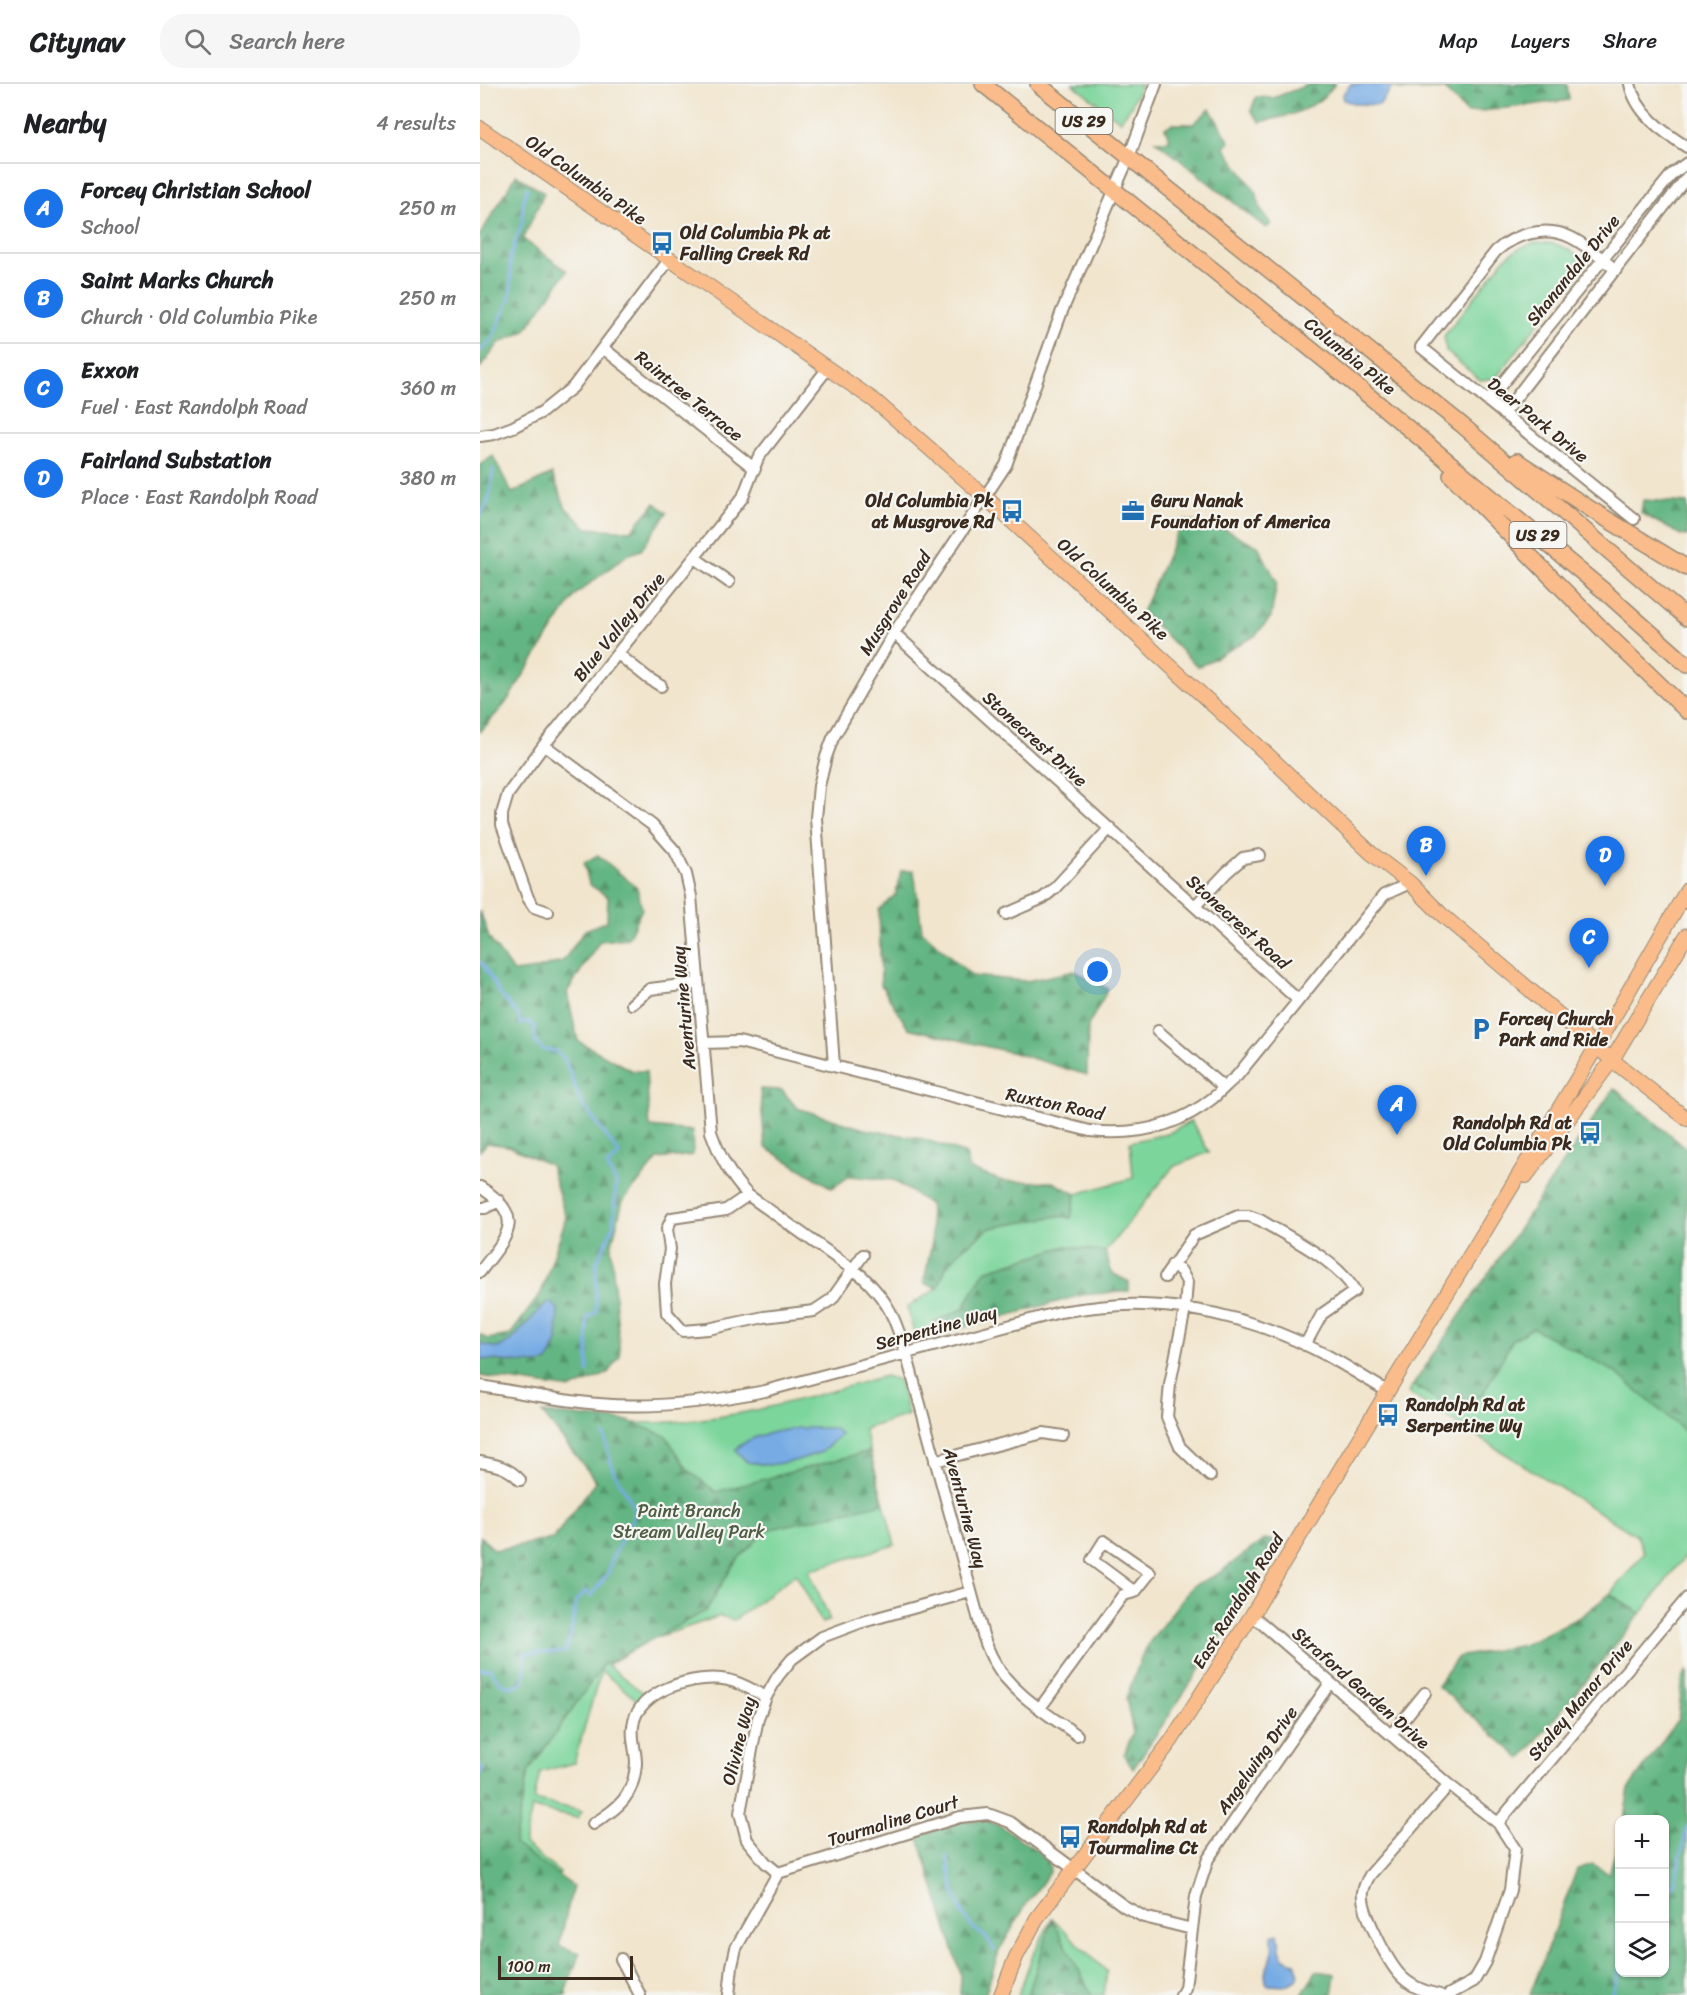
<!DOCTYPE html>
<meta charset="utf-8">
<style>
body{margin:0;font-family:Sriracha,sans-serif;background:#f6f6f6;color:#202124}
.controls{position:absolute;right:18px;bottom:18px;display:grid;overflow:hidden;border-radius:12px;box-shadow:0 2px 4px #0004}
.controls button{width:54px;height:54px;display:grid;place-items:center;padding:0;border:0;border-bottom:2px solid #e0e0e0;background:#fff;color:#202124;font:30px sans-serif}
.scale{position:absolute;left:18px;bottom:15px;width:135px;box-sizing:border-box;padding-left:6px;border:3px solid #3b2a1e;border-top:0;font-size:16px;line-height:21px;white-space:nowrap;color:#3b2a1e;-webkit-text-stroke:4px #f6f6f2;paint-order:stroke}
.you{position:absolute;left:618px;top:888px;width:21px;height:21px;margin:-15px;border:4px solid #fff;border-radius:50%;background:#1a73e8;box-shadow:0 0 0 9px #1a73e833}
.badge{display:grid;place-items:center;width:39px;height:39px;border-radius:50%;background:#1a73e8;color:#fff;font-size:20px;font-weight:700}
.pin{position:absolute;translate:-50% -50px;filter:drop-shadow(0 2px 3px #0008)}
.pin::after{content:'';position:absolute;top:32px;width:21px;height:18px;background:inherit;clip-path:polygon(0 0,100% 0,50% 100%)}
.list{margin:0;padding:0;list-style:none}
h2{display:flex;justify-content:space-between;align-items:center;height:78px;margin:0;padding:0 24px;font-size:26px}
h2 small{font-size:20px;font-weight:400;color:#757577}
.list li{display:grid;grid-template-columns:39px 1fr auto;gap:18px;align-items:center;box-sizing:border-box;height:90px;padding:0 24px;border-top:2px solid #e0e0e0}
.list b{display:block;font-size:22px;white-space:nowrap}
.list p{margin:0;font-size:20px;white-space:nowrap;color:#757577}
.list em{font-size:20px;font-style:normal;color:#757577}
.icon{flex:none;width:33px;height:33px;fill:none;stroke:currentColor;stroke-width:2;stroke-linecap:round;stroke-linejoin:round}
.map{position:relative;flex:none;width:1207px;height:1911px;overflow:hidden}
header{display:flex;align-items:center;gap:36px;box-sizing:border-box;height:84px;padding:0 30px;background:#fff;border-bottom:2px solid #e0e0e0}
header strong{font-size:28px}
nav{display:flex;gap:33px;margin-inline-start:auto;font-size:21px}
.search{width:420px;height:54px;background:#f6f6f6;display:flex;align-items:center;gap:15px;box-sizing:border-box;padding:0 21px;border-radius:24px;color:#757577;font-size:22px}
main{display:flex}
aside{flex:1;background:#fff}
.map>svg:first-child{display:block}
.green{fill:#7bd59b;stroke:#5b805c;stroke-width:1.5}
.forest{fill:url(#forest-firs);stroke:#507050;stroke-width:1.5}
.water{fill:#76abe4;stroke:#586a81;stroke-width:1.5}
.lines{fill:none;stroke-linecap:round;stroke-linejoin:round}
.stream{stroke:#76abe4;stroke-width:3}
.minor-casing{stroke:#968876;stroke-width:14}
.major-casing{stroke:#968876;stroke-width:16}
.highway-casing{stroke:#968876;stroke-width:18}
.minor{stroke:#fff;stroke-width:10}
.major{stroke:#f9bc8a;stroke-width:14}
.highway{stroke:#f9bc8a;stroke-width:15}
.labels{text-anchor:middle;stroke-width:4.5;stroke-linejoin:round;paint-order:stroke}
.shield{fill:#f6f6f2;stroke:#73675e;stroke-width:1.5}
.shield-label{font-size:16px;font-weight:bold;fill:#3b2a1e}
.street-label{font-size:18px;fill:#3b2a1e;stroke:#f6f6f2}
.poi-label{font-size:18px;font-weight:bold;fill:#3b2a1e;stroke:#f6f6f2;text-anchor:start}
.park-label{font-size:18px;fill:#4e5d44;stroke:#f6f6f2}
</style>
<header>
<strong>Citynav</strong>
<div class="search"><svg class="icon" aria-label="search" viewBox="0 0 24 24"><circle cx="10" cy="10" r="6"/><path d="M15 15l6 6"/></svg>Search here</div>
<nav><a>Map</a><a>Layers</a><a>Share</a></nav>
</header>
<main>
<aside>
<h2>Nearby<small>4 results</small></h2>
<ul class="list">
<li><span class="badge">A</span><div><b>Forcey Christian School</b><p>School</p></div><em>250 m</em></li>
<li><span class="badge">B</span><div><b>Saint Marks Church</b><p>Church · Old Columbia Pike</p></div><em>250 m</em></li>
<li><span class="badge">C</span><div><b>Exxon</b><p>Fuel · East Randolph Road</p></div><em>360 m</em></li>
<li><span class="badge">D</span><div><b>Fairland Substation</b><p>Place · East Randolph Road</p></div><em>380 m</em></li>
</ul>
</aside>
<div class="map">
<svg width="1207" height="1911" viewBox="0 0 1207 1911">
<defs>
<pattern id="forest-firs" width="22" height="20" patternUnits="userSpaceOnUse" patternTransform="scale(1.5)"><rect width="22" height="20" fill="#64b683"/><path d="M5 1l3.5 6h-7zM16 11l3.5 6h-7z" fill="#54946b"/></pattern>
</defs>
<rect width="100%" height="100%" fill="#f6f6f2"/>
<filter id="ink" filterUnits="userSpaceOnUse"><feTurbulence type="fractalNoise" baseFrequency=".0167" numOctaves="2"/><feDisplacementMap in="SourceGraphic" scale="12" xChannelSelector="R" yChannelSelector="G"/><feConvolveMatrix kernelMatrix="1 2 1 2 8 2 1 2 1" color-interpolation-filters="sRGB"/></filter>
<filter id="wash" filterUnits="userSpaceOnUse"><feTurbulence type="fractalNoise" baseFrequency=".008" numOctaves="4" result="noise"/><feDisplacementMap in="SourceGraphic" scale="24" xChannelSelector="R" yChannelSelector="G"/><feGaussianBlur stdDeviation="1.35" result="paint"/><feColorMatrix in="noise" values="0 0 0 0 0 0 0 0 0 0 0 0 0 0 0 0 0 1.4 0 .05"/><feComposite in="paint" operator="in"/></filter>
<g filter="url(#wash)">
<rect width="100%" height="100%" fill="#f1e5cd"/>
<path class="green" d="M593,0h68l-11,24 -10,13z
M1053,159c17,-2 32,2 45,13l2,14 -84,108 -16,2 -34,-29 -2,-15 61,-78 13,-9z
M711,1037l18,31 -36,15 -68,85 -39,-6 -81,25 -22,38 -30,14 12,10 -30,4 -8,-30 31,-19 8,-21 16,-18 28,-21 68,-12 13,2 5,-24 57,-16 -3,-36 39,-9z
M1053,1243l82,45 72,61v120l-46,61 -31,-20 34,-41 -7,-17 -229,-143 5,-8 34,20 35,-10 31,-56z
M405,1292l14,4 9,35 -44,14 31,116 -86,25 21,50 -8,3 -26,-49 -62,46 -14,-4 -68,23 -45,26 38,29 -7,7 -37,-30 -27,92 -34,9 -6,28 48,11 -5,7 -45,-10 -8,36 36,29 -10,10 -6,59 23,53h-87v-458l16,14 57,-8 43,-59 -12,-23 42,-38c95,2 169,-22 259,-47z
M572,1834l55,54 -3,23h-86l14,-38z"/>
<path class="forest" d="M830,0h25c-19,26 -45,32 -75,38l-9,-11 5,-14 17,1z
M908,0h179l2,16 -102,13 -23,-24 -43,1z
M730,25l20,33 -6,5 32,45 5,18 10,14 -5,4 -110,-87h14l-5,-13 7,-4h21z
M36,91l28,18 -21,46 44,32 -42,60 -26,12 -19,25v-133z
M13,372l19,37 40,-19 14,34 21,20 44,3 24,-28 12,10 -26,37 -14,5 -52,40 -70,109 -25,28v-267z
M1163,416l44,3v33l-6,-1 -40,-22z
M703,436l41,9 34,17 19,36 -6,35 -16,19 -57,31 -56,-55z
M118,771l39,33 5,21 -14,29 -28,3 -33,51 11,49 54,30h14l4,56 42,4 1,24 -35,4 -35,42 -12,46 9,109 -13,18 -36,15 -91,-13v-42l7,5 23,-4 31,-42 25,-75 -16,-53 -42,-19 -21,-3 -7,8v-240l9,27 24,34 25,-3 25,-8 22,-31 22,-9 1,-24 -19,-13 -5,-21z
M421,787h13l8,60 50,45 54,5 49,-10 33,18 -20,37 -1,49 -69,-21 -110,-26 -27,-43 -2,-75 17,-16z
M1134,1004l73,61v284l-72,-61 -82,-44 -20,11 -31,56 -35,10 -34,-20z
M280,1005l22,1 15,18 67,21 60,10 42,15 3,15 34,12 50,1 23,12 -5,24 -13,-2 -68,12 -28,21 -16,18 -8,21 -14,-5 8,-42 -3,-37 -36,-24 -43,-4 -18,12 -67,-41z
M586,1162l39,6 7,21 17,9v9l-47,4 -137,38 -13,-10 31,-14 22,-38z
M62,1329l86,8 38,15 22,34 28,22 154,-41 13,52 -116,27 -32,32 -29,49 -103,54 -75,107 -14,72 59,42 -14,60 21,7 -16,42h-84v-458l14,13 59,-11 43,-58z
M785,1455l8,2 -31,62 -23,38 -86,128 -9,-14 9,-23 -7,-34 19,-50 47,-62 24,-11z
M1130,1510l31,20 -120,145 -84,-74 21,-28 65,-12 57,-28z
M1207,1587v324h-157l47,-126 16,-5 16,10 10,-35 1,133h44v-152l-40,-1 5,-31 49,-69 5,-43z
M505,1736l17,7 43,29 4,7 1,9 -25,34 -26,45 -14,44h-25l1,-20 -43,-139 45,-15z
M572,1835l40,76h-64z
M836,1887l19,3 -3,21h-30z"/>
<path class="water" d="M871,0h37l5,2 -14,19 -22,-1 -14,-4v-6z
M66,1219h6l6,6 -1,32 -9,21 -11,2 -57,-5v-15l18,4 13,-7z
M317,1344h36l8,6 -19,18 -28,9 -25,4 -22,-3 -12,-12c16,-16 40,-18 62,-22z
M798,1849c3,16 -1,25 17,29l4,13 -2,5 -13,6 -17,-1c-5,-18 1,-15 5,-29 1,-7 0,-14 0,-21z"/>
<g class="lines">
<path class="stream" d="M0,267l12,-12 17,-39 2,-14 -1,-29 12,-34 1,-20 4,-15
M0,432l9,-16 4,-31
M0,879l3,1 17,30 19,22 1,8 8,-3 7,6v15l8,8 12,1 9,7 17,44 39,53 -13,11 9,17 -3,44 -17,37v48l-9,6 1,54
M0,1586l10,-1 10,14 14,4 10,-6 1,-28 40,-1 5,-14 6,-37 10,-10 5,5 18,-24 3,-14 8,-14 3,-15 10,-10v-14l-20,-35 -9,-35
M0,1682l3,2 -3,6
M467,1772c4,22 8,49 22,67 9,12 19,11 25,27
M1184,1818l11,-21 12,-54
M1131,1911l9,-26"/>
</g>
</g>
<g filter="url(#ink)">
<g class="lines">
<g class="minor-casing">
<path id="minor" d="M1150,0c6,29 33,48 57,63
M1136,186c-14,-11 -29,-25 -46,-33 -24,-12 -55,-3 -74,14l-75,96 213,172
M123,264l152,121
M1008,317l184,-227 15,-11
M1023,330l184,-237
M0,352l14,-2 19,-7 29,-15 31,-25 96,-127
M215,474l34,24
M414,549l404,367
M138,570l30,24 13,8
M64,661l108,80 23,26 11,23 5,22 20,236c9,25 19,44 37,63l114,81c28,27 32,41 44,77l77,282c3,9 6,18 11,26 17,32 54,53 83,74
M715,822l31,-33 17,-15 17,-3
M68,828l-14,-5 -6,-9 -26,-73v-11l6,-20 36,-49 199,-248 15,-39 70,-90
M526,830l37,-16 11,-9 56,-61
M152,920l18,-15 48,-6
M678,947l65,56
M223,959l36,-1 351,89c45,5 87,-4 123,-33 8,-7 15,-15 24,-22l147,-181 26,-12
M354,981l-18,-247 3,-32 7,-29 7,-19 61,-105 112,-168 56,-154 67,-154 27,-73
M0,1103c49,31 26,50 0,85
M268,1111l-22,15 -54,8 -5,11 3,20 -5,35 2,29 16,18 25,-2 56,-12 50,-6 18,-12 31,-44
M0,1124h5l14,-7
M692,1181l9,6 6,11 -2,27 -15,75 -3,33 13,30 30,29
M685,1193l29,-42 44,-19h11l11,4c31,19 76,39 95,71l-33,23 -17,31
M0,1302c39,6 80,15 119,18 56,5 111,-2 166,-13l295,-79c27,-4 55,-8 83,-7 64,1 129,21 185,51 20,11 40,24 59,35
M455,1377l108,-28 20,3
M0,1378c17,3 28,5 40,18
M624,1457l46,32 -15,19 -43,-32z
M772,1531l197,170 49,38 17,26 -5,41 -25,72 -11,19 -26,14
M560,1624l83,-113 12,-3
M911,1651l34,-42
M1018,1739l189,-225
M113,1740c26,-16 41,-28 43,-61 0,-12 -5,-25 -3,-37 3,-36 65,-53 95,-46 12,2 26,11 38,17
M298,1789l182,-56 28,-3 22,8 114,84 20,11 48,12
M298,1789l-12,-10 -19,-23 -7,-27 18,-95 8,-21 12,-21 14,-17 30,-22 37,-14 111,-31
M141,1875l19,36
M249,1911l3,-29 4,-18 42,-75
M701,1911l4,-7 11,-92 12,-37 122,-176
M960,1911c-15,-3 -29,-8 -40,-20 -12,-13 -40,-66 -37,-83 1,-6 4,-12 7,-17l79,-90"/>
</g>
<g class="major-casing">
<path id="major" d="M0,44l395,273 109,95 285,260 102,97 39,30 31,31 171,146 75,59
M1046,1092l86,-116 75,-125
M521,1911l15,-38 21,-39 134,-177 81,-126 345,-569 90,-156"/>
</g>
<g class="highway-casing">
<path id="highway" d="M503,0l402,325 218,181 84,75
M558,0l424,341 225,193
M1037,377l75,49 95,58
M971,391l154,157 82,79"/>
</g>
<use href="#minor" class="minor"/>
<use href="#major" class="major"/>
<use href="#highway" class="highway"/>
</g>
</g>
<defs>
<g id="bus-bare" transform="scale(1.8)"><path d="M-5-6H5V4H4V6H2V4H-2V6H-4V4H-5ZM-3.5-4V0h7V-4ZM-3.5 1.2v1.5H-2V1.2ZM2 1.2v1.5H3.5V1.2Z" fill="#1f6fb2" stroke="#f6f6f2" stroke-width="2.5" paint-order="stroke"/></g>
<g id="office-bare" transform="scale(1.8)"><path d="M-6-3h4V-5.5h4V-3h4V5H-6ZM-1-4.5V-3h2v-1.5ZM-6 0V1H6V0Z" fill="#1f6fb2" stroke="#f6f6f2" stroke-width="2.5" paint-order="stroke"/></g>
<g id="parking-bare" transform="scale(1.8)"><path d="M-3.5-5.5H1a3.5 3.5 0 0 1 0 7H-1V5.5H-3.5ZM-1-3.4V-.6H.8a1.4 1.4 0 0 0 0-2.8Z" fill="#1f6fb2" stroke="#f6f6f2" stroke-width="2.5" paint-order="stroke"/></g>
</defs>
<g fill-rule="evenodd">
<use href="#bus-bare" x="182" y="159"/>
<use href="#bus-bare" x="532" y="427"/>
<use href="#office-bare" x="653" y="427"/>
<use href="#parking-bare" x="1001" y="945"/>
<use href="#bus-bare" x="1110" y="1049"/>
<use href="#bus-bare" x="908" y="1331"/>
<use href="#bus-bare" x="590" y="1753"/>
</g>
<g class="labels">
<g class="shield">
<rect x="575.5" y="24" width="57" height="26" rx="4.5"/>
<rect x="1029.5" y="438" width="57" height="26" rx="4.5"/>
</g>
<g class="shield-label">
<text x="604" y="43">US 29</text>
<text x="1058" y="457">US 29</text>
</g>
<g class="street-label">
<text transform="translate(106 96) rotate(35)" y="6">Old Columbia Pike</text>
<text transform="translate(1093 186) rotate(-51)" y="6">Shanandale Drive</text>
<text transform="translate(870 272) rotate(39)" y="6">Columbia Pike</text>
<text transform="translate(209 312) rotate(39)" y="6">Raintree Terrace</text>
<text transform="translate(1058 336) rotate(39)" y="6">Deer Park Drive</text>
<text transform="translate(633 505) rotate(42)" y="6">Old Columbia Pike</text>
<text transform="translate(415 519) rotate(-58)" y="6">Musgrove Road</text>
<text transform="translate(139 543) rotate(-51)" y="6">Blue Valley Drive</text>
<text transform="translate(555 655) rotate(42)" y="6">Stonecrest Drive</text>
<text transform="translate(758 838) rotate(42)" y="6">Stonecrest Road</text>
<text transform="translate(204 924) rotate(-95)" y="6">Aventurine Way</text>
<text transform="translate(575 1020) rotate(12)" y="6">Ruxton Road</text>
<text transform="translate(456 1244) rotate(-15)" y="6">Serpentine Way</text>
<text transform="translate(485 1424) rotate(75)" y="6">Aventurine Way</text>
<text transform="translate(758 1517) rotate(-58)" y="6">East Randolph Road</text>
<text transform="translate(881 1604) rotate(41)" y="6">Straford Garden Drive</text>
<text transform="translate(1100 1616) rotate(-50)" y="6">Staley Manor Drive</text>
<text transform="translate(259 1657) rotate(-76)" y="6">Olivine Way</text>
<text transform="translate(777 1676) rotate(-55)" y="6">Angelwing Drive</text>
<text transform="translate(413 1737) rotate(-17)" y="6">Tourmaline Court</text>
</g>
<g class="poi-label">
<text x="200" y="155">Old Columbia Pk at<tspan x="200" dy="21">Falling Creek Rd</tspan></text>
<text x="514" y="423" text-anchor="end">Old Columbia Pk<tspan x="514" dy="21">at Musgrove Rd</tspan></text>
<text x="671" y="423">Guru Nanak<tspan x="671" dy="21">Foundation of America</tspan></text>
<text x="1019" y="941">Forcey Church<tspan x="1019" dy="21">Park and Ride</tspan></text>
<text x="1092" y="1045" text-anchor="end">Randolph Rd at<tspan x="1092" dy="21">Old Columbia Pk</tspan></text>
<text x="926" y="1327">Randolph Rd at<tspan x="926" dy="21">Serpentine Wy</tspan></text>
<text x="608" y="1749">Randolph Rd at<tspan x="608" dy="21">Tourmaline Ct</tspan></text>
</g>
<g class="park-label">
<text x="209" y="1433">Paint Branch<tspan x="209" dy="21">Stream Valley Park</tspan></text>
</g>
</g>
</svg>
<div class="controls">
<button>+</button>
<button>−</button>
<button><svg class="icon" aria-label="layers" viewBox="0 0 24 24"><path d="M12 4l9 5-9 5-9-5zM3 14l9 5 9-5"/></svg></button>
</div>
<div class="scale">100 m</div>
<div class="you"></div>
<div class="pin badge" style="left:917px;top:1051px">A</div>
<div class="pin badge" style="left:946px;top:792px">B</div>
<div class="pin badge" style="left:1109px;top:884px">C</div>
<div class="pin badge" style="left:1125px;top:802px">D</div>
</div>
</main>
